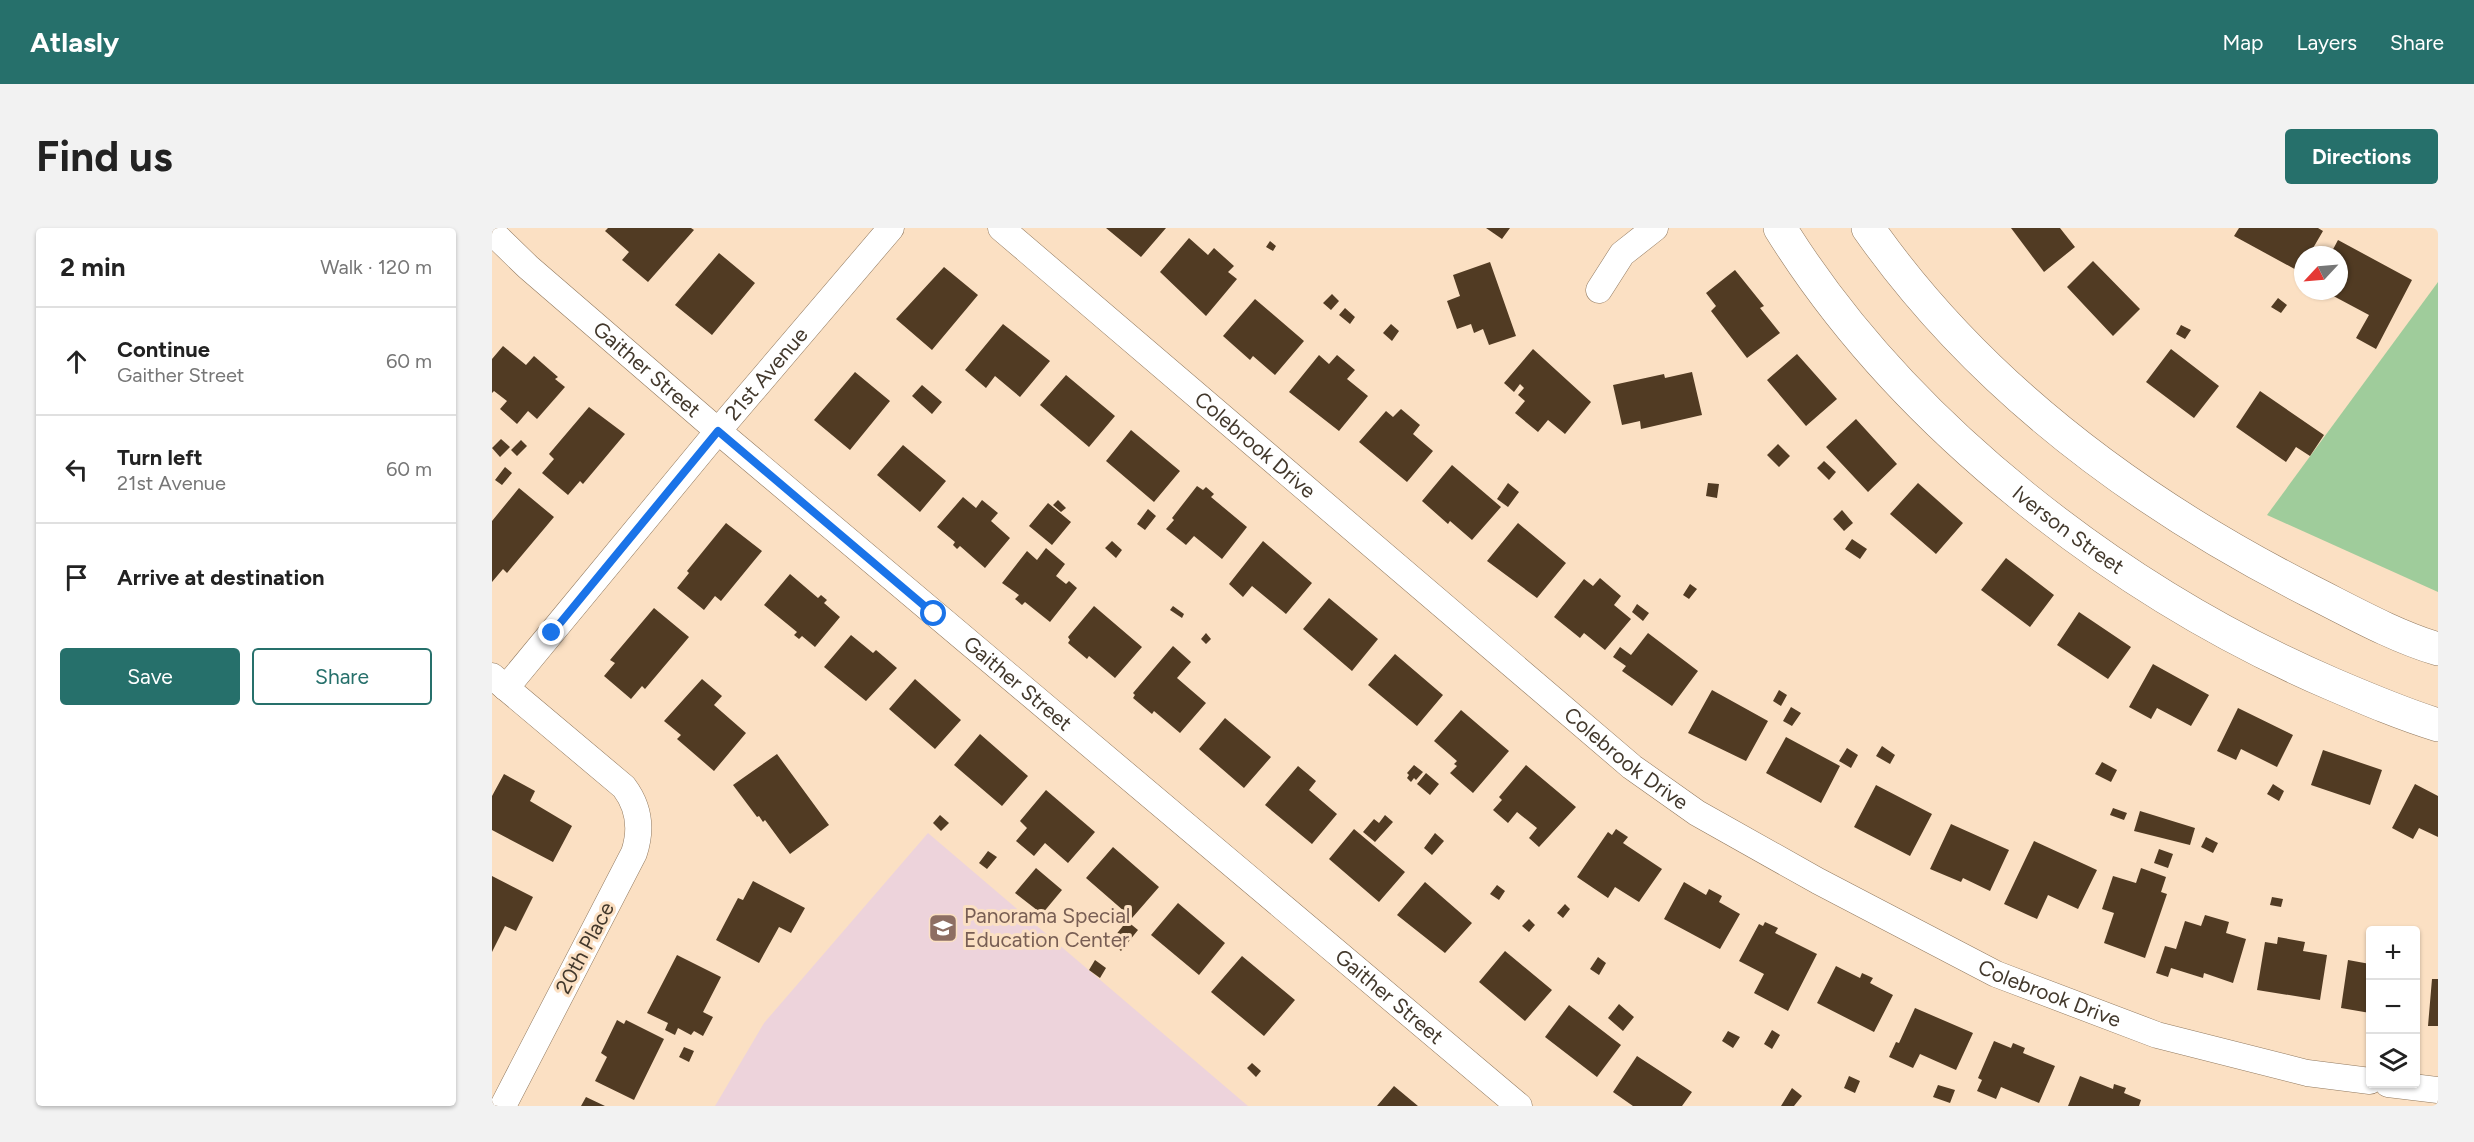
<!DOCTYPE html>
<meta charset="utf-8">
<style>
body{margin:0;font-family:Figtree,sans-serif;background:#f2f2f2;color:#222}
.controls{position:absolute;right:18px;bottom:18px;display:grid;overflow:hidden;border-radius:6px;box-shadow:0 2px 4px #0004}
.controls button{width:54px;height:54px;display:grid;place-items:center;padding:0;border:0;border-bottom:2px solid #e0e0e0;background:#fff;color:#222;font:30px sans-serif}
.compass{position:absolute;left:1802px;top:18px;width:54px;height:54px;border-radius:50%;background:#fff;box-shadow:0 2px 4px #0004;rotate:244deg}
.stop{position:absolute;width:18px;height:18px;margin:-14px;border:4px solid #1a73e8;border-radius:50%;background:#fff}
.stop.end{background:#1a73e8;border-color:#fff;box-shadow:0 2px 6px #0008}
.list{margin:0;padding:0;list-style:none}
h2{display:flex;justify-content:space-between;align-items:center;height:78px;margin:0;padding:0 24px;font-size:26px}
h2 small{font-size:20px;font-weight:400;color:#767676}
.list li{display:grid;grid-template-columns:39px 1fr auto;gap:18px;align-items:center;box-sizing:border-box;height:108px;padding:0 24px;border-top:2px solid #e0e0e0}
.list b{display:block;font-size:22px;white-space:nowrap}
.list p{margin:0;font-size:20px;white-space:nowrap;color:#767676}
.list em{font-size:20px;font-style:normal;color:#767676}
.actions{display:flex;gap:12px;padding:18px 24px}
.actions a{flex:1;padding:14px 0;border:2px solid #26706b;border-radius:6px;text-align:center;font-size:21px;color:#26706b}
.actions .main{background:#26706b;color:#fff}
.icon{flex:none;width:33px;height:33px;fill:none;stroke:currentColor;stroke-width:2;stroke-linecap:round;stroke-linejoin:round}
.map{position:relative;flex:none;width:1946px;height:878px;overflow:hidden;border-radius:6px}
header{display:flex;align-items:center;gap:36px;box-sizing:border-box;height:84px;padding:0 30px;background:#26706b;color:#fff}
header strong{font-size:28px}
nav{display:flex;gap:33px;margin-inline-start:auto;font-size:21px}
.intro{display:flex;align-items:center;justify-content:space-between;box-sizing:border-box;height:144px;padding:0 36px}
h1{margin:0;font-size:42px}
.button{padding:15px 27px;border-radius:6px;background:#26706b;color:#fff;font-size:21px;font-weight:700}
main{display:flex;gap:36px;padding:0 36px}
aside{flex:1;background:#fff;border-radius:6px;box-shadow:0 2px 4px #0004}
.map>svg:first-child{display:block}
.education{fill:#edd3db}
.green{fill:#9fcc9b}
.building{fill:#513b23}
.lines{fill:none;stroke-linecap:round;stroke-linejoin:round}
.minor-casing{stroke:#91795f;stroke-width:27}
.secondary-casing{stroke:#91795f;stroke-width:34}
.minor{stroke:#fff;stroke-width:26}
.secondary{stroke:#fff;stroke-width:33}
.route{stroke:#1a73e8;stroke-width:8}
.labels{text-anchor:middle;stroke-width:6;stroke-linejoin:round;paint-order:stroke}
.street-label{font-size:21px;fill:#42382c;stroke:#fbe0c3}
.education-label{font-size:21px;fill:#785e54;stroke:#fbe0c3;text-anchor:start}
</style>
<header>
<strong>Atlasly</strong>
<nav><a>Map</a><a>Layers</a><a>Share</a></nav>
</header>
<div class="intro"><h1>Find us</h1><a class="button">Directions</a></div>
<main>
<aside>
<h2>2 min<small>Walk · 120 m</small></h2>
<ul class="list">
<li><svg class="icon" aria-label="ahead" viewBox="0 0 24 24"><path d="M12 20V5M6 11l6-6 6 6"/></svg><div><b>Continue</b><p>Gaither Street</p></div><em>60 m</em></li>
<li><svg class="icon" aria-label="left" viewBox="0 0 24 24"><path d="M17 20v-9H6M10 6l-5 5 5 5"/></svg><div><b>Turn left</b><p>21st Avenue</p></div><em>60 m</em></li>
<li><svg class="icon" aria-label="arrive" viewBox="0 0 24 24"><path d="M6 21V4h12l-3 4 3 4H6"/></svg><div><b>Arrive at destination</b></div></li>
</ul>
<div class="actions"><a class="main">Save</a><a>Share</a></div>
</aside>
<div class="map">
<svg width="1946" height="878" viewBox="0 0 1946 878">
<rect width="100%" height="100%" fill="#fbe0c3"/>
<path class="education" d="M436,605l320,273h-533l49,-83z"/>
<path class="green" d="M1946,54v310l-171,-77z"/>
<path class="building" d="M116,0h83l3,2 -46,52 -26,-22 7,-8 -24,-21z
M614,0h60l-25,29z
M994,0h24l-8,11z
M1519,0h49l15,19 -31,25z
M1747,0h79l5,3 -14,24h-6l-3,17 -66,-36z
M697,10l19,17 6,-7 20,18 -6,6 9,7 -31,37 -46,-44z
M1846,12l74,40 -36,69 -20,-11 13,-23 -45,-24h15v-36h-9z
M778,13l6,5 -3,5 -7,-4z
M227,25l36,30 -43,52 -37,-30z
M1601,33l47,48 -27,27 -46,-49z
M998,34l26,74 -27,9 -6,-16 -9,4 -3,-9 -14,5 -10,-28 13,-5 -7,-21z
M452,39l34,28 -46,55 -36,-31z
M1243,42l29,36 -4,2 20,25 -33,25 -36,-47 5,-5 -10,-13z
M840,66l7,7 -8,9 -8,-7z
M1786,70l9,7 -6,8 -10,-6z
M763,71l49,42 -29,34 -22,-19 -3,4 -27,-24z
M853,80l10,9 -5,7 -11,-9z
M511,96l47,37 -30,36 -25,-21 -9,12 -21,-18z
M899,96l8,7 -7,10 -9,-8z
M1689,97l10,5 -6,9 -9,-5z
M11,118l23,19 8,-9 24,21 -3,2 10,8 -28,32 -9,-8 -11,13 -17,-15 7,-8 -13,-10 -2,2v-34z
M1041,121l58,53 -26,32 -17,-14 -10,12 -23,-19 10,-12 -7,-6 6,-7 -4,-4 -6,8 -10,-9z
M1679,121l48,37 -25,32 -48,-36z
M1305,126l40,45 -31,27 -39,-46z
M827,127l10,9 8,-9 18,15 -8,9 21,17 -29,35 -50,-39z
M363,144l35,29 -40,49 -36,-30z
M1200,144l10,43 -61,14 -1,-8 -18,4 -9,-40 51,-11 1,4z
M574,147l49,41 -26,31 -49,-42z
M430,157l20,17 -10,12 -20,-18z
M1768,163l64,44 -14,21 -14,-9 -10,15 -50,-35z
M97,179l36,27 -42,50 -3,-3 -12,14 -26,-22 12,-14 -5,-5z
M909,181l19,16 -7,9 20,17 -26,31 -48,-40 27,-31 7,6z
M1364,191l41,45 -29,28 -42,-45z
M639,202l49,41 -26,31 -48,-41z
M9,211l9,8 -10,10 -8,-9z
M29,212l6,6 -10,10 -6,-6z
M1286,216l12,12 -11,11 -12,-12z
M411,217l43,36 -26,31 -43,-37z
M1332,233l12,11 -7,8 -12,-12z
M960,237l49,42 -29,33 -22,-19 -2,3 -26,-23z
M13,239l7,6 -10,12 -7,-5z
M1016,255l11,9 -11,15 -11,-8z
M1216,255l11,1 -2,14 -11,-2z
M1426,255l45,40 -27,31 -46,-40z
M705,258l6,4 3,-3 8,7 -3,3 36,30 -25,32 -28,-23 -8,9 -20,-16 8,-9 -2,-2z
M27,260l35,29 -47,56 -4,-4 -11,13v-61z
M471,269l13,11 6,-8 16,13 -7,8 19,17 -25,30 -25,-22 -3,3 -4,-4 2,-3 -18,-15z
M566,272l8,8 -5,4 -8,-7z
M556,275l23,19 -19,23 -23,-19z
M656,281l8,7 -11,14 -8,-6z
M1350,282l11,13 -9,8 -11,-12z
M234,295l36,28 -41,50 -6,-5 -11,14 -27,-22 12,-15 -2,-2z
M1026,295l48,40 -29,35 -50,-37z
M1360,311l15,10 -7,10 -15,-10z
M620,313l10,9 -6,8 -11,-10z
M771,313l49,42 -26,31 -34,-28 -9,11 -14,-13z
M554,320l19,16 -9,12 10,8 3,-3 8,7 -27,34 -25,-20 -3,3 -7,-6 4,-4 -17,-12 25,-32 10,9z
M1514,330l48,37 -24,32 -49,-37z
M298,346l28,24 3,-3 6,5 -3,3 16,14 -25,30 -13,-11 -3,3 -5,-4 3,-3 -33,-27z
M1108,350l21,18 -7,9 17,14 -26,31 -21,-17 -4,5 -26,-21 30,-38 9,7z
M1198,356l7,5 -8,10 -6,-4z
M837,370l49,41 -26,32 -49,-42z
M1145,376l12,9 -6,8 -11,-9z
M602,378l48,41 -27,31 -26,-22 -2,3 -19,-16 2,-3 -2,-3z
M681,378l11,8 -2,4 -12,-8z
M162,380l35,29 -44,52 -3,-3 -11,13 -27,-23 11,-13 -5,-3z
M1587,384l52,35 -23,32 -51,-34z
M714,405l5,6 -5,5 -5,-5z
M1156,405l50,38 -26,35 -50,-35 4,-5 -13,-9 7,-10 11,8z
M359,407l22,18 3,-3 21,18 -31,33 -42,-34z
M681,418l18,16 -14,16 29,25 -26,30 -26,-22 -2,3 -19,-16 2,-3 -2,-2z
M903,426l48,41 -26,31 -49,-41z
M1661,436l56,31 -18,31 -34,-18 -6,11 -22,-12z
M210,451l20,17 -8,9 32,28 -32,38 -37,-32 4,-4 -17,-14z
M423,451l46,41 -26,29 -46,-40z
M1220,462l56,31 -22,40 -58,-28z
M1287,462l8,5 -6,11 -8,-5z
M1299,479l10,6 -9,13 -9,-5z
M1746,480l55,27 -16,32 -36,-18 -5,11 -19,-9z
M969,482l48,41 -36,42 -23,-20 7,-7 -3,-2 3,-3 -23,-20z
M733,490l46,39 -27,31 -45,-39z
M488,506l48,42 -26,30 -48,-41z
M1294,509l54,29 -19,37 -55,-30z
M1390,518l13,9 -5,9 -14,-8z
M1355,520l11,7 -7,13 -12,-7z
M1831,522l59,20 -12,35 -59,-20z
M285,526l52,71 -39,29 -25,-34 -2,2 -4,-6 -2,1 -24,-32z
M1610,534l15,8 -6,12 -16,-8z
M922,537l9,7 -7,8 -2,-2 -3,4 -4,-4 2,-3 -2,-2z
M1034,537l50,42 -37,40 -10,-9 8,-10 -20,-16 -9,11 -15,-13 9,-10 -3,-3z
M806,538l18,15 -7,9 28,24 -25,30 -47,-39z
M934,545l13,11 -9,11 -13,-11z
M12,546l31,17 -5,10 42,25 -19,36 -61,-32v-34z
M1781,556l11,7 -5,10 -12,-7z
M1923,556l23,12v41l-19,-9 -6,11 -21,-11z
M1384,557l56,29 -22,42 -56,-29z
M554,562l49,42 -27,31 -23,-20 -11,13 -18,-15 11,-13 -7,-7z
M1621,580l14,5 -3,7 -14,-5z
M1648,583l55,17 -5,17 -56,-14z
M448,587l9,8 -8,8 -8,-8z
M893,587l8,7 -18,20 -12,-10 11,-13 5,4z
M1459,596l58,26 -19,41 -27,-13 -2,4 -31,-13z
M862,601l51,43 -26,30 -50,-43z
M1124,601l12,8 -5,6 39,26 -23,33 -24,-15 -7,11 -31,-21 31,-45 4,3z
M943,605l9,8 -12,14 -8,-7z
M1714,609l12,6 -5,10 -12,-6z
M1542,613l63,29 -19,39 -30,-14 -11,24 -33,-15z
M621,619l46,40 -27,31 -46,-40z
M1667,621l14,5 -5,14 -14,-5z
M496,623l9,6 -10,12 -8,-6z
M544,640l26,22 -20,24 -27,-21z
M1649,640l25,9 -5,15 6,2 -22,64 -41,-15 10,-30 -12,-4 11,-33 23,7z
M0,648l41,21 -17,34 -11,-5 -13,26z
M261,653l52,27 -14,25 -12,-6 -20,36 -43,-23 22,-42 5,2z
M933,654l47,41 -27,30 -48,-38z
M1192,654l22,13 3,-6 13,7 -3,6 21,12 -20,35 -56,-30z
M1005,657l8,6 -6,9 -9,-6z
M1780,669l11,2 -2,8 -11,-2z
M686,675l47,40 -26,32 -48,-40z
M1073,676l5,5 -7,9 -6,-5z
M1713,687l24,7 -3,11 20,6 -13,44 -29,-10 -1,5 -32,-10 -3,9 -12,-4 9,-27 11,3 9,-28 16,5z
M1037,691l6,6 -6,7 -7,-6z
M635,693l11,9 -17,21 -11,-9z
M1273,694l13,6 -3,5 42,21 -29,57 -34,-18 10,-19 -25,-13 20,-37 4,2z
M1786,709l27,5 -2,9 24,4 -7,45 -63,-10 8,-48 12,2z
M1013,723l47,39 -27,31 -46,-39z
M185,727l44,22 -18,35 10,5 -10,19 -9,-5 -3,4 -13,-7 -3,7 -10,-5 3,-7 -21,-10z
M750,728l53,44 -31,36 -53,-44z
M1106,729l8,6 -7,12 -9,-6z
M603,732l11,8 -6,10 -11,-8z
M1856,732l22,4v49l-29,-5z
M1344,738l24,12 2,-5 11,5 -3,5 23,12 -19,37 -57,-29z
M1940,751h6v47h-10z
M1127,776l15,13 -11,14 -15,-13z
M1077,777l52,40 -24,32 -52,-40z
M1423,780l58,25 -17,37 -36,-16 -7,14 -24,-11 7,-15 3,1z
M125,792l7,4 2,-4 38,19 -30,61 -39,-19 12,-24 -6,-4z
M1280,802l8,5 -8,14 -8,-5z
M1236,803l12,6 -7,11 -11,-7z
M1502,813l17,7 2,-5 12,5 -2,5 32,13 -16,37 -38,-16 -5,12 -19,-8 5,-11 -4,-2z
M192,819l10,4 -5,11 -10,-5z
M1145,828l55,36 -10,14h-49l-20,-14z
M760,835l9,8 -5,6 -9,-9z
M1357,848l11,5 -5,12 -11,-5z
M1588,848l33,13 1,-5 12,4 -2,5 17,7 -2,6h-71z
M1446,857l17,5 -5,13 -17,-6z
M902,858l24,20h-41z
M1300,860l10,8 -8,10h-13z
M94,869l19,9h-24z"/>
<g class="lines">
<g class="minor-casing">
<g id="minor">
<path id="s1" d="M509,0l631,539 65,46 121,68 178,93 161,61 150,38 63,8"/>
<path id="s2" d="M0,4l36,35 190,164 801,675"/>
<path d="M1107,62l23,-36 33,-26"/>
<path d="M0,448l132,111c15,20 18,42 10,66l-131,253"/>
<path id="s3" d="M14,460l212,-257 173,-203"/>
<path d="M1896,856l50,6"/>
</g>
</g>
<g class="secondary-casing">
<g id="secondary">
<path id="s4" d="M1288,0c123,198 340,365 552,456 35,15 70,30 106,41"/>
<path d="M1376,0c111,158 271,276 442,363 40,20 84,45 128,58"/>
</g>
</g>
<use href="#minor" class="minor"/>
<use href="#secondary" class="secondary"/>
</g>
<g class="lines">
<path class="route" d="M60,405l166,-202 216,183"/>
</g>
<defs>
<g id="school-square" transform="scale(1.5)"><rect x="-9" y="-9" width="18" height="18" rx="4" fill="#8d6e63" stroke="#fbe0c3"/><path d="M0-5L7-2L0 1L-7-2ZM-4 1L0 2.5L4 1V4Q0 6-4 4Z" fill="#fff"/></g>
</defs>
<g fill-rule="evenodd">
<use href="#school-square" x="451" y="700"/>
</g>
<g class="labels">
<g class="street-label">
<text dy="7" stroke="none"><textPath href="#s2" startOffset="207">Gaither Street</textPath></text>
<text dy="7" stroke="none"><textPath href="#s3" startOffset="408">21st Avenue</textPath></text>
<text dy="7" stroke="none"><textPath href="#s1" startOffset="334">Colebrook Drive</textPath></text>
<text dy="7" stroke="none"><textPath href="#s4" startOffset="420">Iverson Street</textPath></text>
<text dy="7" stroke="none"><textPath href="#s2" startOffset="693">Gaither Street</textPath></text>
<text dy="7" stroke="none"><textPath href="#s1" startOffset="820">Colebrook Drive</textPath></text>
<text transform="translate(93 720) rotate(-62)" y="7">20th Place</text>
<text dy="7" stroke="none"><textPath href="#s1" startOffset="1306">Colebrook Drive</textPath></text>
<text dy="7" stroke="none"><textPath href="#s2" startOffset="1179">Gaither Street</textPath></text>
</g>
<g class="education-label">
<text x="472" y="695">Panorama Special<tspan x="472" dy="24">Education Center</tspan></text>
</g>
</g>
</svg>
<div class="controls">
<button>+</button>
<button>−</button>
<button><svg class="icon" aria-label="layers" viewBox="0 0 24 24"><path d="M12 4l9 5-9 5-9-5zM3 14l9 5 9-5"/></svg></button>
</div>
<svg class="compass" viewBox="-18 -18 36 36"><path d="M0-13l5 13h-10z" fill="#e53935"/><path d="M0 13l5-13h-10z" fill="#767676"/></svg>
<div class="stop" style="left:442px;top:386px"></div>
<div class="stop end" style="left:60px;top:405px"></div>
</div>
</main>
